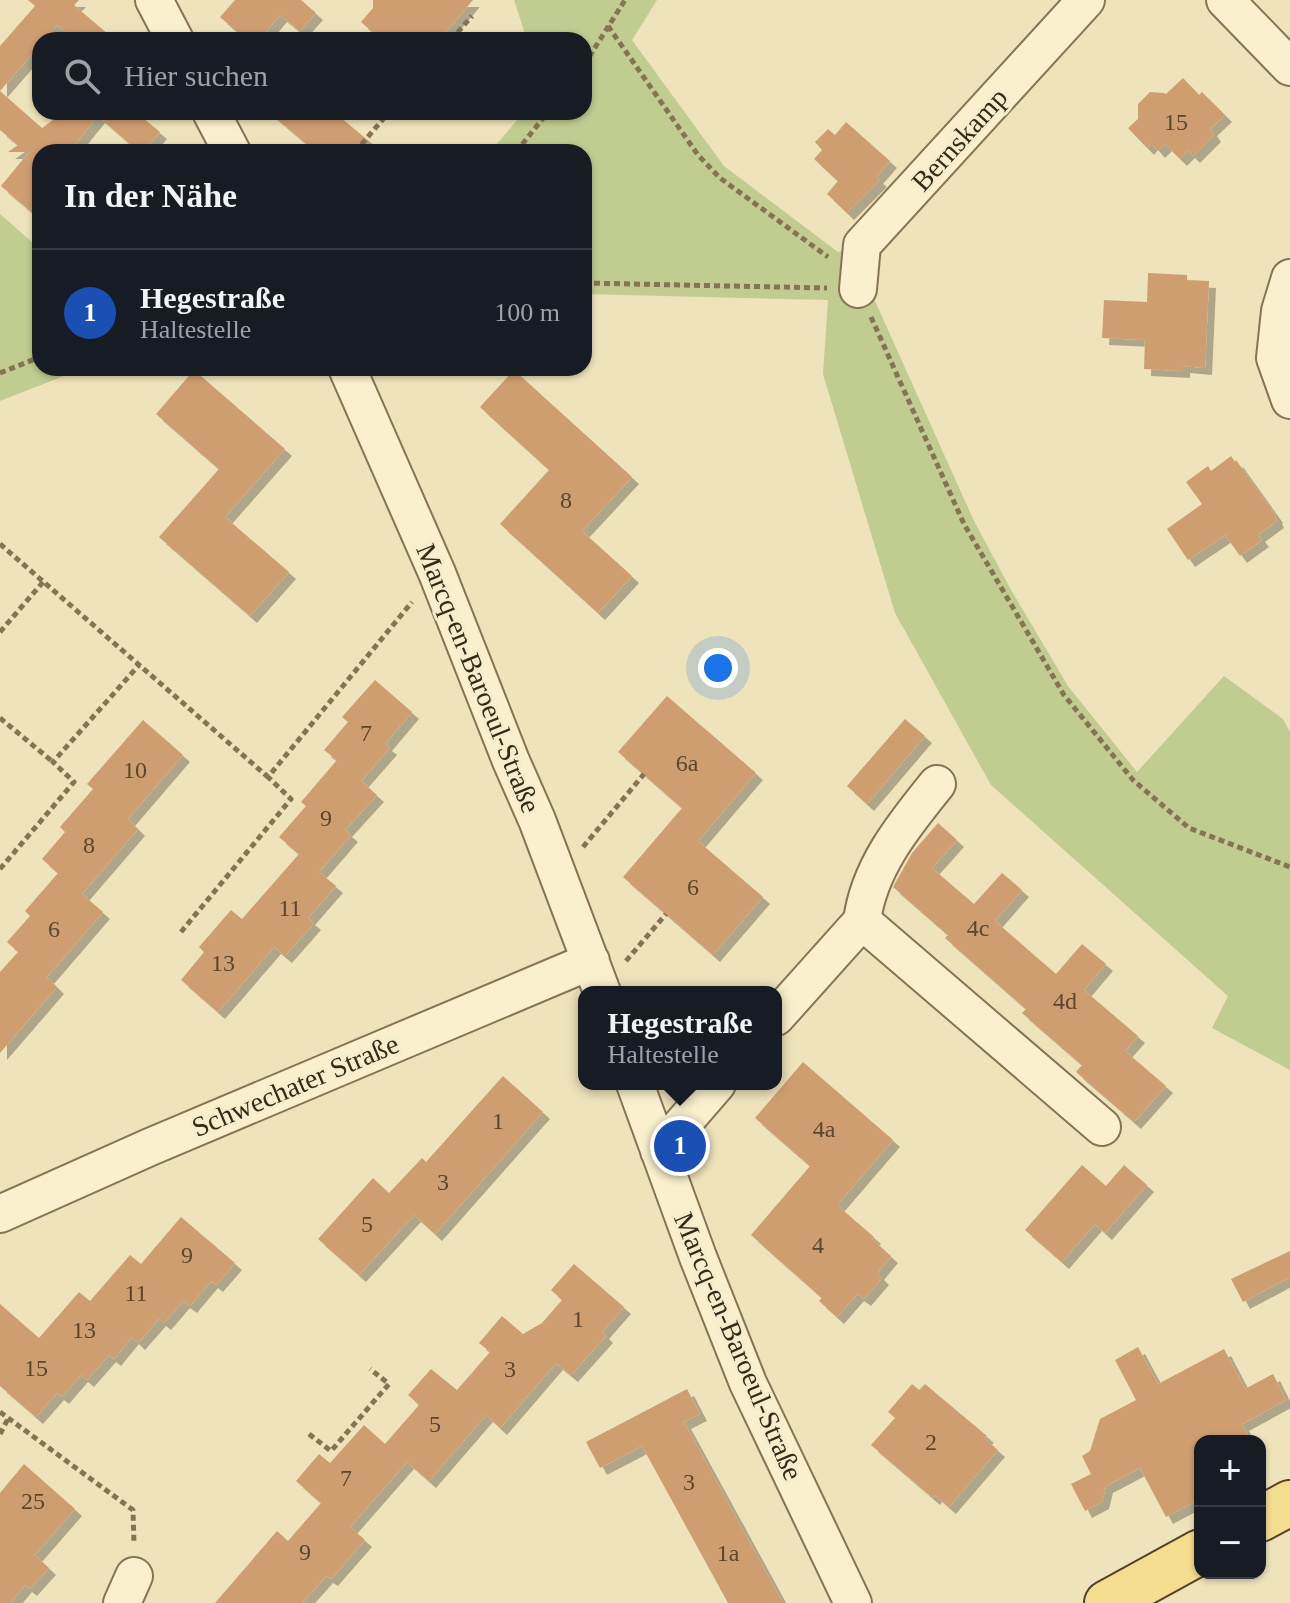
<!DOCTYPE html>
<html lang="de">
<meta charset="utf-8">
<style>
body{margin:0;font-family:"Times New Roman",serif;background:#242831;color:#f1f3f6}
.controls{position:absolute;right:24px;bottom:24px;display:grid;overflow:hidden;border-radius:16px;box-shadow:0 2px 6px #0004}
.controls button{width:72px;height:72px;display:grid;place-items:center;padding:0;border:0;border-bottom:2px solid #363941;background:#171b24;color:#f1f3f6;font:40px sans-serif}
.you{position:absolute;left:718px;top:668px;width:28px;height:28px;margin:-20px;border:6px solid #fff;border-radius:50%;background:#1a73e8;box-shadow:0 0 0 12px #1a73e833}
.badge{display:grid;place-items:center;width:52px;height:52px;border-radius:50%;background:#2563eb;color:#fff;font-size:26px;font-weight:700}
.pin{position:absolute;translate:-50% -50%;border:4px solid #fff;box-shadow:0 2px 8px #0006}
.popup{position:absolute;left:578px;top:986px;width:204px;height:104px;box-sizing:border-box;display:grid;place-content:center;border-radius:16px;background:#171b24;filter:drop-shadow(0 2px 6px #0005);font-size:26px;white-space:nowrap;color:#9ea1a6}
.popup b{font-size:30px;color:#f1f3f6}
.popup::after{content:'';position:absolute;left:50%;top:100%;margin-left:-16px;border:16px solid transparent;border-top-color:#171b24}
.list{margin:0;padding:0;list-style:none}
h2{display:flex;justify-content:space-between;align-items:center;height:104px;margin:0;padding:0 32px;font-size:34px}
h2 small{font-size:26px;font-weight:400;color:#9ea1a6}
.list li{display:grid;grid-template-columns:52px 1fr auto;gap:24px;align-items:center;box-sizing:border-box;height:128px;padding:0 32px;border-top:2px solid #363941}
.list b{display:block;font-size:30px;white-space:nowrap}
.list p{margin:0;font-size:26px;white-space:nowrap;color:#9ea1a6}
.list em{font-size:26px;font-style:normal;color:#9ea1a6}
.icon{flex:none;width:44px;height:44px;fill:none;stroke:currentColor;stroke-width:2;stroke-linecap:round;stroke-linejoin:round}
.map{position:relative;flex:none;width:1290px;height:1603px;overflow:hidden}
.search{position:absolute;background:#171b24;box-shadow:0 2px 6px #0004;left:32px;top:32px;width:560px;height:88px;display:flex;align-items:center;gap:20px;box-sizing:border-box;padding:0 28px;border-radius:24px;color:#9ea1a6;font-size:30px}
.panel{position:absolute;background:#171b24;box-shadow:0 2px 6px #0004;left:32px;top:144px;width:560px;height:232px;border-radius:24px}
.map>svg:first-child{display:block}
.green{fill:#c1cc90}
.building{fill:#ce9e70;filter:url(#shadow)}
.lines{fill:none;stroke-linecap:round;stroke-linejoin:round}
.minor-casing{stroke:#867355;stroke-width:40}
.major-casing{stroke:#53402a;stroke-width:48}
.path{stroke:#867355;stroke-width:5;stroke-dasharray:6 4;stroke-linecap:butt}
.minor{stroke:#faf0ce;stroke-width:36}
.major{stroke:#f5dd90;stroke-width:44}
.labels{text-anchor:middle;stroke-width:6;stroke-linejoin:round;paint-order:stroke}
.number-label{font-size:24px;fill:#5b4630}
.street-label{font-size:28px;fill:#35291a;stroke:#f6edcb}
</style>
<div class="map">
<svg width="1290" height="1603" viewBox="0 0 1290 1603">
<defs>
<filter id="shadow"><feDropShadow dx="7" dy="7" stdDeviation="0" flood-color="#0004"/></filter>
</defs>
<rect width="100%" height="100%" fill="#efe3bb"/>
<path class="green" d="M514,0h143l-25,40 92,126 114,86 42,-9 -5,58 99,220 36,67 58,98 69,86 87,-96 59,43 7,13v338l-78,-42 16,-32 -237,-211 -96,-172 -72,-239 5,-74 -244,-6v-142h-94l34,-40h60v-72h-57z
M0,214l40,35v119h44l-84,33z"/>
<path class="building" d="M28,0h51l-5,5 41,35h-40l-18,-15 -13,15h-4v5l-40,46 42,37 22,-16h72l24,20 -17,20h-4l-41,-36 -29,36h-29v67l-39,-33 28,-34h-21l10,-7 -18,-15v-84l35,-40z
M235,0h66l15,13 -16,18 -20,-16 -21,25h-12l-27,-23z
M373,0h100l-34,40h-58l-20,-18 12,-14z
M1183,78l16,17 3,-3 23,23 -15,14 4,6 -21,21 -5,-5 -8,8 -15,-15 -7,7 -7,-8 -4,5 -19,-20 10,-9v-15l12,-12 14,1 2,1z
M269,112h65l48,40h-66z
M846,122l44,39 -14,16 4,3 -33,33 -20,-19 11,-13 -24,-22 8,-9 -7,-8 13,-13 7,6z
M1148,273l39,2v5l22,1 -4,87 -22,-2v5l-39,-2 1,-29 -43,-2 2,-38 43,2z
M194,370l91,79 -60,68 64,55 -39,44 -91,-79 60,-68 -63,-55z
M514,370l118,107 -50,54 50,45 -34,37 -98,-89 49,-54 -69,-63z
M1231,456l4,6 1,-2 40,56 -1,1 2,4 -19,14 4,5 -22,16 -15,-21 -37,25 -21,-31 35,-25 -16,-22 22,-16 3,5z
M375,680l37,32 -27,32 5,4 -29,33 16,14 -32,35 6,5 -32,37 17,14 -28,32 6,5 -29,33 -11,-9 -56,65 -37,-32 23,-28 -5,-5 32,-37 11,9 57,-65 -20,-17 27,-31 -5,-4 36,-42 -13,-10 24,-28 -6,-5z
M667,696l89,77 -58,68 65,56 -50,58 -90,-78 59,-69 -64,-56z
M905,719l20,17 -58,68 -20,-18z
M143,720l40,35 -55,64 10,10 -56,65 21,18 -56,65 10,10 -57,66v-81l18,-20 -11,-10 23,-26 -5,-5 33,-38 -16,-14 23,-27 -5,-5 33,-38 -6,-5z
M938,823l19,17 -25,28 42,36 28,-31 20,17 -27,31 61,53 26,-30 24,20 -22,26 54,46 -13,15 41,35 -32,36 -58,-50 6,-7 -60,-52 4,-4 -81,-71 3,-3 -55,-48 19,-34z
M803,1062l90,78 -56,65 37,32 -2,2 19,17 -14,17 5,5 -18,21 -7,-5 -20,23 -18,-16 3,-3 -71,-63 59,-69 -55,-48z
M503,1076l40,36 -108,122 -21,-19 -55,60 -41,-36 55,-61 16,15 33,-35 4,4z
M1082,1165l24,21 18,-21 23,20 -42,48 -10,-9 -33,38 -37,-32z
M181,1217l54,46 -19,22 -5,-4 -21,25 -7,-5 -19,22 -5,-4 -21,24 -6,-6 -18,22 -5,-4 -22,25 -6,-5 -19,22 -5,-4 -21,24 -36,-31v-82l39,34 40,-46 11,9 40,-46 11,9z
M1290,1251v26l-47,25 -12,-23z
M574,1264l50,43 -22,25 4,4 -35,39 -15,-12 -56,65 -14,-13 -57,66 -22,-19 -57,65 15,13 -34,39 -5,-3 -24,27h-87l62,-72 11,10 33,-38 -25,-22 23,-27 11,9 34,-38 21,19 34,-39 -11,-10 23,-26 26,21 33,-38 -11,-9 23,-27 21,18 19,-11 20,-23 -11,-10z
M1138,1347l20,37 66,-35 21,40 28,-15 13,26 -44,24 9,17h-51v58l-34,18 -26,-49 -34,18 -4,16 -17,9 -14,-27 20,-10 -9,-18 8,-5 10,-32 36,-19 -21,-40z
M912,1384l7,6 6,-6 62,52 -3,2 14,12 -49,57 -14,-12 -2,3 -62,-53 24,-27 -7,-6z
M687,1389l13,25 -16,8 99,181h-55l-86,-157 -42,22 -14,-26z
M24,1464l51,45 -40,46 14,13 -19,21 -5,-4 -15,18h-10v-110z"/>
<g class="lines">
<g class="minor-casing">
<path id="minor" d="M154,0l21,40
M1225,0l65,67
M211,112l21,40
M1290,278l-10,33 -5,47 15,42
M858,289l4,-44 224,-245
M347,368l90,205 74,188 26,59 65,172
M862,921c7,-54 42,-96 75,-137
M776,1017l86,-96 240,206
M635,1084l63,173 50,126 105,220
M659,1151l58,-67
M0,1214l150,-67 441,-186
M122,1603l12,-27"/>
</g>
<g class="major-casing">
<path id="major" d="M1260,1519l30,-16
M1107,1603l93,-51"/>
</g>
<path class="path" d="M608,26l90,129 22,23 108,79
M451,40l21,-24
M584,65l41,-65
M355,152l34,-40
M516,152l32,-40
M584,283l243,5
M871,317l93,207 100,171 69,85 56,48 101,39
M0,373l40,-16
M0,544l268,233
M0,632l43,-50
M0,718l53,44
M583,847l61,-73
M0,869l74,-87 -21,-20 86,-97
M181,932l110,-133 -23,-22 144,-175
M626,961l40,-47
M0,1412l133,98 1,34
M0,1434l8,-15
M309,1434l22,17 58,-67 -19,-15"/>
<use href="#minor" class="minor"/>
<use href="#major" class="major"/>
</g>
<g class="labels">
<g class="number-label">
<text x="1176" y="130">15</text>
<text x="566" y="508">8</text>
<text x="366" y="741">7</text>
<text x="687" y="771">6a</text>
<text x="135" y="778">10</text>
<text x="326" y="826">9</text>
<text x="89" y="853">8</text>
<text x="693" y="895">6</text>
<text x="290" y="916">11</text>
<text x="978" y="936">4c</text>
<text x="54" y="937">6</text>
<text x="223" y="971">13</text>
<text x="1065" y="1009">4d</text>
<text x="498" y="1129">1</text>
<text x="824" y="1137">4a</text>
<text x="443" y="1190">3</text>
<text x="367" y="1232">5</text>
<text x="818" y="1253">4</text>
<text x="187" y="1263">9</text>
<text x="136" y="1301">11</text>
<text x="578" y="1327">1</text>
<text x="84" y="1338">13</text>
<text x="36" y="1376">15</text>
<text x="510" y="1377">3</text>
<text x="435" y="1432">5</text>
<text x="931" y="1450">2</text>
<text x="346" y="1486">7</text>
<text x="689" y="1490">3</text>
<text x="33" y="1509">25</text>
<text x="305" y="1560">9</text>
<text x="728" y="1561">1a</text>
</g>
<g class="street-label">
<text transform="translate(959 139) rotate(-48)" y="10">Bernskamp</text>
<text transform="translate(479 678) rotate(68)" y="10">Marcq-en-Baroeul-Straße</text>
<text transform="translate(295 1085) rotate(-23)" y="10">Schwechater Straße</text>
<text transform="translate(739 1346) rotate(67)" y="10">Marcq-en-Baroeul-Straße</text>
</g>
</g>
</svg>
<div class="controls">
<button>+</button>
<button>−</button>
</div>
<div class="you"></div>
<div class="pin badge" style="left:680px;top:1146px;background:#1a4fb4">1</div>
<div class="popup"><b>Hegestraße</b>Haltestelle</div>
<div class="search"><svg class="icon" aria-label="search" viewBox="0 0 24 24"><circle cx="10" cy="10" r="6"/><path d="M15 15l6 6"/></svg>Hier suchen</div>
<section class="panel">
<h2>In der Nähe<small></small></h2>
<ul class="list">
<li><span class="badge" style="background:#1a4fb4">1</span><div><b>Hegestraße</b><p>Haltestelle</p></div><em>100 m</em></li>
</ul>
</section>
</div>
